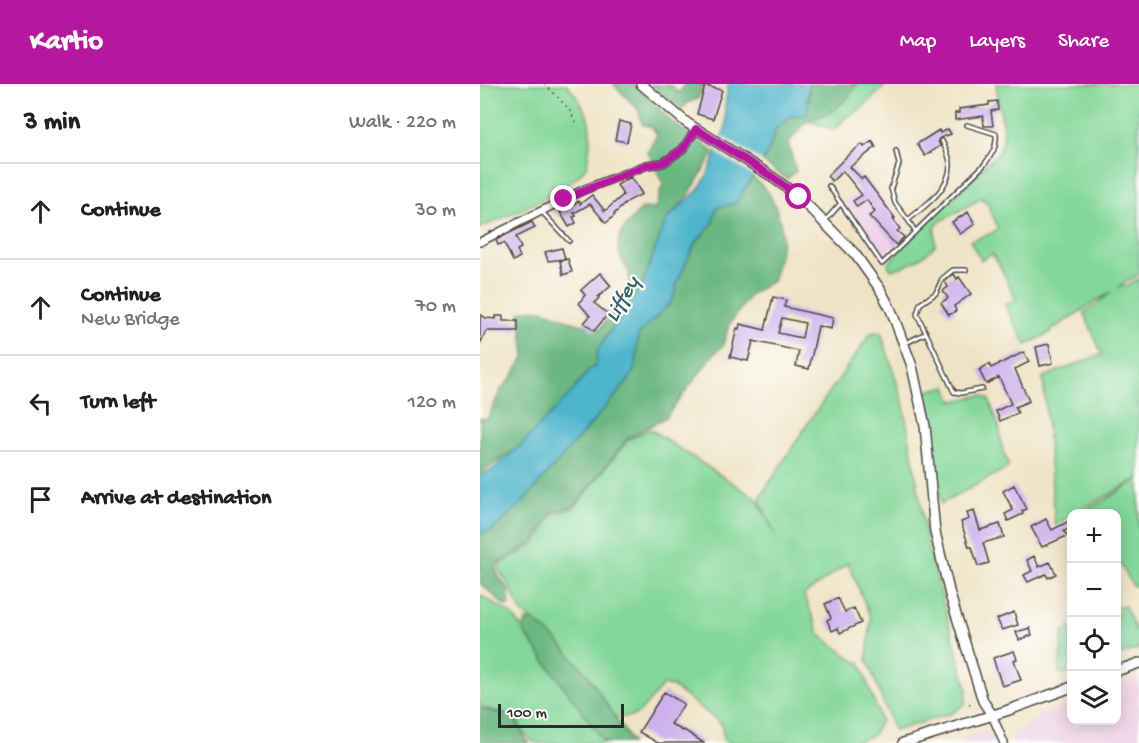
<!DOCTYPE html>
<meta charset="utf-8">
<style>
body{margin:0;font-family:"Gochi Hand",sans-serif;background:#f2f2f2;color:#202124}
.controls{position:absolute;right:18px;bottom:18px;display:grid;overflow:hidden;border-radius:12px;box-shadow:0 3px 15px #0003}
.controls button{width:54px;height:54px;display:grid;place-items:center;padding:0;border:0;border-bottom:2px solid #e0e0e0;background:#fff;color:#202124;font:30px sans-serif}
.scale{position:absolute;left:18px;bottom:15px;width:126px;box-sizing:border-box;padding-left:6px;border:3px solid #2b2b2b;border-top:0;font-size:16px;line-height:21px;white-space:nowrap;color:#2b2b2b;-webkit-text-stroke:4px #fdfcf7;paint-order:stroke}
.stop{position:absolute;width:18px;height:18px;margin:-14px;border:4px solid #b5179e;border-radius:50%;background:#fff}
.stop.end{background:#b5179e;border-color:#fff;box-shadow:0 2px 6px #0008}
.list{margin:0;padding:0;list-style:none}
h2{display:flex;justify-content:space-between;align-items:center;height:78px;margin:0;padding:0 24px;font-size:26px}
h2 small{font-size:20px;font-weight:400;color:#757577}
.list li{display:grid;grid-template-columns:39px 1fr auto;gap:18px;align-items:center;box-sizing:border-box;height:96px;padding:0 24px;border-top:2px solid #e0e0e0}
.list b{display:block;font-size:22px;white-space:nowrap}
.list p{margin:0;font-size:20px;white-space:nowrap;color:#757577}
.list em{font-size:20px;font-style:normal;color:#757577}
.icon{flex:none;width:33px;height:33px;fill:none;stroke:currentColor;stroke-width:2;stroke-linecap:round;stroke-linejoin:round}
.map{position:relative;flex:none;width:659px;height:659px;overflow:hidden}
header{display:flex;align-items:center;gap:36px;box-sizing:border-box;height:84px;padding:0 30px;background:#b5179e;color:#fff}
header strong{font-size:28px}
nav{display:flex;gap:33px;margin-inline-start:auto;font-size:21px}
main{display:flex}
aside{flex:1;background:#fff}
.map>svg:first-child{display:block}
.built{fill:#efd0e6}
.green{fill:#83d799;stroke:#578162;stroke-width:1.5}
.forest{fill:#6ab881;stroke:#4a7256;stroke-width:1.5}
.water{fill:#4db5cc;stroke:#3c707c;stroke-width:1.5}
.pier{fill:#efe3c5}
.building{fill:#ceb1ec;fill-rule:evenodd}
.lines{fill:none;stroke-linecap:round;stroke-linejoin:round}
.service-casing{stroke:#484742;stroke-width:6}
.minor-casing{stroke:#484742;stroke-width:10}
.secondary-casing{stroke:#484742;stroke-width:12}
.path{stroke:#484742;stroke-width:1.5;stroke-dasharray:1.5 4.5;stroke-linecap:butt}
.service{stroke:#fff;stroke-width:3}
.minor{stroke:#fff;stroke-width:7}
.secondary{stroke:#fff;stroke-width:9}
.route{stroke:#b5179e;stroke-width:8}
.labels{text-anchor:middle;stroke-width:4.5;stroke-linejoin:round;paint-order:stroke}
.water-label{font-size:22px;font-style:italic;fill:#39626b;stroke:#fdfcf7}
</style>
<header>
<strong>Kartio</strong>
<nav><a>Map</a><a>Layers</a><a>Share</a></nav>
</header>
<main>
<aside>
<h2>3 min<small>Walk · 220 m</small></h2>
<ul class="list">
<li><svg class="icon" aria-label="ahead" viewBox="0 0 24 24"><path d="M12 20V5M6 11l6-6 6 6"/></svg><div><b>Continue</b></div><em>30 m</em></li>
<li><svg class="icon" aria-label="ahead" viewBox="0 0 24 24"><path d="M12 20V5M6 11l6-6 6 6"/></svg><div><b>Continue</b><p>New Bridge</p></div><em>70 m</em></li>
<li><svg class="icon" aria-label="left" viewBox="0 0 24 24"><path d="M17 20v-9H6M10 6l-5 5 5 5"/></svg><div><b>Turn left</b></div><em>120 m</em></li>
<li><svg class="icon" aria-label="arrive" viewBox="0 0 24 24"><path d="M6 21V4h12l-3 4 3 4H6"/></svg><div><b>Arrive at destination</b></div></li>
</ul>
</aside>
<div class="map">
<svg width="659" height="659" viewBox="0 0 659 659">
<rect width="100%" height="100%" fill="#fdfcf7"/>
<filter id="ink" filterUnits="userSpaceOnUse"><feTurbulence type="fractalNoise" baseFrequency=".0167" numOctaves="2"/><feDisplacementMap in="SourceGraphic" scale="12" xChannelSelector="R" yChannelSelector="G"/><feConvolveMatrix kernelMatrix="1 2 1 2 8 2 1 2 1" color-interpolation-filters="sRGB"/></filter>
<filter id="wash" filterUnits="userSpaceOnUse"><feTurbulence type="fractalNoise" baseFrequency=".008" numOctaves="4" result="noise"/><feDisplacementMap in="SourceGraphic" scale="24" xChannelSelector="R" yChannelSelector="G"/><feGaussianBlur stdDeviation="1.35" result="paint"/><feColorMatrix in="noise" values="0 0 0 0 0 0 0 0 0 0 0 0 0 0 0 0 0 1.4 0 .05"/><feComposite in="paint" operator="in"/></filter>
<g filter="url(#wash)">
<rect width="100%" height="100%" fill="#efe3c5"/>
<path class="built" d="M392,99l37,48 -27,27 -39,-57z
M659,593v66h-126v-6l6,-8 19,-9 -1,-4 34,-13 1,17h44l1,-35z
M506,648l6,4 4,7h-34l-2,-6z"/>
<path class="green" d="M0,0h87c18,22 27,38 22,67 -1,4 -1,10 -2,14 -12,24 -82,52 -107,63z
M377,0h30l-25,24 -17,10 -10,12 -28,-9c26,-9 34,-14 50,-37z
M516,0h143v190l-21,13 10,-2 11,-7v200l-63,35 -4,1 -1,2 -16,9 -12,-148 59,-23 -18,-41 12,-8 15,-13 -60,38v2l-25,13 -21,-40 11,-6 -17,-35 -7,-10 -11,6 -11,-19 22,-8 6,-5 -11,-25 -5,-5 -43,24 -4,6v17c-11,13 -27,21 -44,25l-3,-5 6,-9 106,-105 4,-16z
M394,248l7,1 22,68 25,146 39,142 -2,15 -13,9 -58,18 -27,-72 4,-41 -23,-55 -44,32 16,40 36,27h4l21,59 -8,14 -22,8h-124l-4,-4 -1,-15 -49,-37 -10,-2 -23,27 -7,4 -18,2 -59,-79 -35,-27 -14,-31 -8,-10v-6l37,-22 17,-29 21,-6 54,-68 22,-11 107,70 18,36 -15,-34 1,-5 49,-76 61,-87z
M467,302l4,12 3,3 28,-6 7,4 11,31 1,14 8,23 -68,37 -14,-113z
M659,395v106l-6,1 -16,-28 -1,-44 -33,-1z
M0,511l23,14 11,8 91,126h-70l-11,-9 -9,-18 -35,-9z
M645,522l14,31v12l-22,7v-49z
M591,542v45l-8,3 -4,-1v-3l4,-38z"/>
<path class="forest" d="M133,0h21l38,38 42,30 -26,44 -22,24 -23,63 -45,66 -3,18 -5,2 -19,24 -52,54 -39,26v-55l7,1 14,-29 10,-12 14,-22 -5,-44c23,-8 36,5 56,11 8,3 16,4 24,6 10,-13 26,-33 29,-48 2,-7 -2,-13 -5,-18 -15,-25 2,-38 19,-55l12,1 8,-25 -15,-32 9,-18 -6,-7 -9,-3 -4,-15z
M170,0l23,2 3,6 5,-1 4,-7h18l-5,15 -11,4 -5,6z
M329,0h48l-8,12 -17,16 -25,9 -19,22 8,28 -9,8 -24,-17 5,-10 7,-22 34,-29z
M273,93c5,6 12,11 16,17 10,17 16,40 11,59 -2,10 -6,17 -6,27l-23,14 -22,31 -6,20 -9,9 -48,63 -39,22 -53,67 -22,6 -18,30 -39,23 2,9 11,15 2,16 -5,1 -25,-23v-49l12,-4 31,-28 105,-121 8,-15 2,-31 34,-34 6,-20 16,-36 19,-22 2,-14 6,-4 14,-1z
M53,536l23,19 32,36 44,68h-27l-82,-112 3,-10z
M0,625l34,7 11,24 4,3h-49z"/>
<path class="water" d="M248,0h81l-2,31 -18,2 -14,13 -7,22 -33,52 -14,2 -5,3 -3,14 -19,22 -16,36 -6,20 -34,34 -2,31 -8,15 -105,121 -31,28 -12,4v-59l11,-5 28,-23 52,-54 19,-24 5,-2 3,-18 45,-66 23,-63 32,-30 9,-14 19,-50 -1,-21z"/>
<path class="pier" d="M242,52l41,26 -10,14 -37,-24z"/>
<g id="blocks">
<path class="building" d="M225,2l17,4 -9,29 -16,-5z
M517,17l1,9 -7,1 2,15h-9l-1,-10 -28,4v-7h4v-4l30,-4v-3z
M139,37l12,3 -4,18 -12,-2z
M468,45l3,5 -11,4 -2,2 2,6 -15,10 -8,-12 22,-14 1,3z
M392,57l4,6 -26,20 12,12 2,-2 31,41 -2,1 7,10 -3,2 7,6 -8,8 -27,-29 6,-4 -8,-12 -10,7 -4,-6 9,-6 -19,-24 -11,10 -5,-5 20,-20 15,-12 2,3z
M151,93l11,17 -14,7 -14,13 1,1 -9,8 -16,-19 -16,9 2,3 -3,1 3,6 -7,4 -9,-15 19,-11 1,3 12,-9 13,16 18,-16 -6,-10z
M488,128l7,12 -15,10 -8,-12z
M52,138l3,6 -19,9 5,11 -4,2 3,7 -7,4 -9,-18 -6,2 -2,-5z
M82,164l3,11 -17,2 -3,-9z
M88,175l4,13 -9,3 -3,-14z
M120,189l11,13 -13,11 1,1 -5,5 14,11 -14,17 -10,-8 6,-7 -11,-13 6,-8 -4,-5z
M474,190l3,5 2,-2 12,17 -17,12 2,5 -7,4 -8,-12 7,-5 -5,-7 5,-4 -3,-6z
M293,213l13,3 -2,7 49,11 -2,11 -13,-3 -9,43 -13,-3 3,-15 -46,-10 -5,20 -18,-4 7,-29 2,1 1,-5 25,6zM302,234l23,5 -3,15 -24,-5z
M0,230l6,4 10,1v-3h7v5h15v10h-32l-6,13z
M569,260l4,19 -13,3 -4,-19z
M544,268l5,10 -14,7 14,32 -14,6 3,6 -18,8 -4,-10 15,-7 -12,-27 -13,7 -7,-14 10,-6 2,4z
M534,401l13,24 -5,2 1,3 -15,7 -3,-7 8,-4 -10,-19z
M494,427l6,19 20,-6 4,13 -21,6 6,20 -11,3 -6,-19h-3l-8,-25 8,-3 -2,-6z
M566,435l6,11 19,-10v8l-7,3 3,5 -25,11 -11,-20z
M554,472l5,11 11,-5 6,12 -8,4 -2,-4 -18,8 -4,-7 8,-4 -5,-11z
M358,514l7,14 9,-4 7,15 -21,10 -2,-5 -6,3 -5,-11 4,-2 -6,-14z
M534,528l4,13 -16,5 -5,-11z
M550,544l2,7 -13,5 -3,-8z
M534,567l3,8 -3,1 7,20 -19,6 -9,-28z
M184,608l20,12 -13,20 12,7 1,-1 20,13h-46l-19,-11z"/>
</g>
</g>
<g filter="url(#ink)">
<use href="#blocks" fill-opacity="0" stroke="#484742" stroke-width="1.5"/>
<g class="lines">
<g class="service-casing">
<path id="service" d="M416,67l3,13 -8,24 4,15 13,17c16,-13 43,-32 42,-56 0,-8 -5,-16 -8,-23
M349,102l53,78 102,-99c8,-11 13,-17 12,-31l-29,-9
M62,128l27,29
M428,136l7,11
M345,137l16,-18
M486,186h-13l-11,9 -6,14 -16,11 -3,10 37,78 7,1 21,-4
M426,259l20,-10"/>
</g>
<g class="minor-casing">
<path id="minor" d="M0,158l103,-52 64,-25 16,-2 20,-14 13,-20
M512,631l12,28"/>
</g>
<g class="secondary-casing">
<path id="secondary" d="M161,0l46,39 84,53 28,21 56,57 25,35 11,21 21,56 13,60 10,106 15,63 33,106 9,14
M636,587l23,-8
M423,659l103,-32 66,-24"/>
</g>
<path class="path" d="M65,0l23,24 8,14
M489,620l5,-1"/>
<use href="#service" class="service"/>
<use href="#minor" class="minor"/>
<use href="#secondary" class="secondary"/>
</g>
</g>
<g class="lines" filter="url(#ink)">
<path class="route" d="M84,115l83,-34 16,-2 20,-14 13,-20 75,47 28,21"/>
</g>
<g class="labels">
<g class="water-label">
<text transform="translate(140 214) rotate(-61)" y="8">Liffey</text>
</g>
</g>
</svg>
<div class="controls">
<button>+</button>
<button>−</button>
<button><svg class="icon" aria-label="locate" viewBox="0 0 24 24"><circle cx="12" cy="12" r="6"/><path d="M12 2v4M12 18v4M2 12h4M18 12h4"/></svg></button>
<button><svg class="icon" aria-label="layers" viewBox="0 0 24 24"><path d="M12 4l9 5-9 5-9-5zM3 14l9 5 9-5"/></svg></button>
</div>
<div class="scale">100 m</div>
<div class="stop" style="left:319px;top:113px"></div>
<div class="stop end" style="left:84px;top:115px"></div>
</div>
</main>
